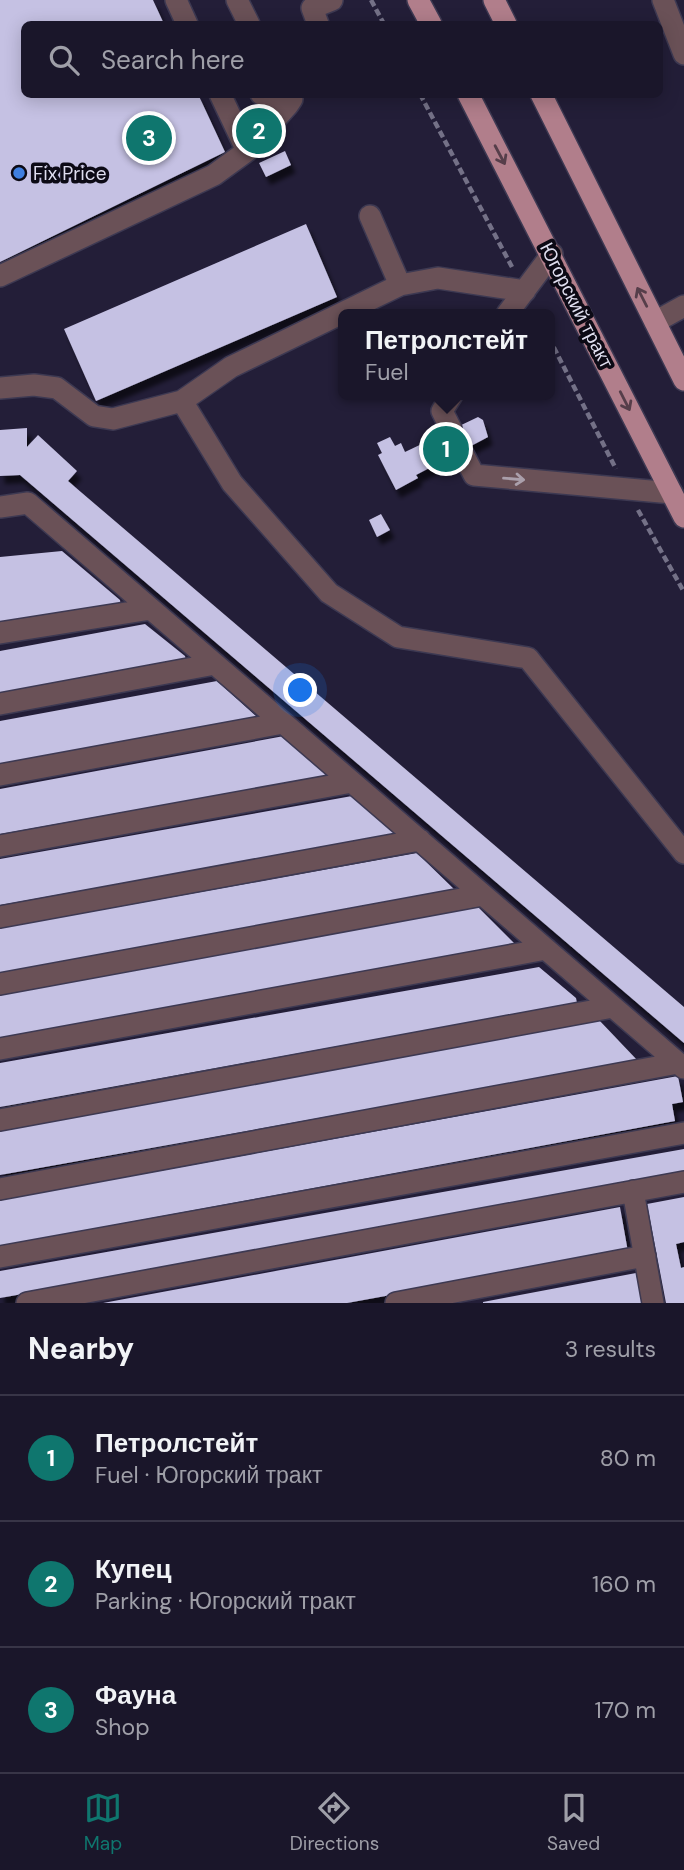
<!DOCTYPE html>
<meta charset="utf-8">
<style>
body{margin:0;font-family:"DM Sans",sans-serif;background:#231f32;color:#f1f3f6}
.you{position:absolute;left:301px;top:691px;width:24px;height:24px;margin:-18px;border:5px solid #fff;border-radius:50%;background:#1a73e8;box-shadow:0 0 0 10px #1a73e833}
.badge{display:grid;place-items:center;width:46px;height:46px;border-radius:50%;background:#0f766e;color:#fff;font-size:23px;font-weight:700}
.pin{position:absolute;translate:-50% -50%;border:4px solid #fff;box-shadow:0 2px 7px #0006}
.popup{position:absolute;left:338px;top:309px;width:217px;height:91px;box-sizing:border-box;display:grid;place-content:center;border-radius:10px;background:#1a162a;filter:drop-shadow(0 2px 5px #0005);font-size:23px;white-space:nowrap;color:#9f9fa8}
.popup b{font-size:26px;color:#f1f3f6}
.popup::after{content:'';position:absolute;left:50%;top:100%;margin-left:-14px;border:14px solid transparent;border-top-color:#1a162a}
.list{margin:0;padding:0;list-style:none}
h2{display:flex;justify-content:space-between;align-items:center;height:91px;margin:0;padding:0 28px;font-size:30px}
h2 small{font-size:23px;font-weight:400;color:#9f9fa8}
.list li{display:grid;grid-template-columns:46px 1fr auto;gap:21px;align-items:center;box-sizing:border-box;height:126px;padding:0 28px;border-top:2px solid #383547}
.list b{display:block;font-size:26px;white-space:nowrap}
.list p{margin:0;font-size:23px;white-space:nowrap;color:#9f9fa8}
.list em{font-size:23px;font-style:normal;color:#9f9fa8}
.icon{flex:none;width:38px;height:38px;fill:none;stroke:currentColor;stroke-width:2;stroke-linecap:round;stroke-linejoin:round}
.map{position:relative;flex:none;width:684px;height:1303px;overflow:hidden}
.search{position:absolute;background:#1a162a;box-shadow:0 4px 18px #0003;left:21px;right:21px;top:21px;height:77px;display:flex;align-items:center;gap:18px;box-sizing:border-box;padding:0 24px;border-radius:10px;color:#9f9fa8;font-size:26px}
.sheet{height:469px;background:#1a162a}
nav{display:flex;justify-content:space-around;align-items:center;box-sizing:border-box;height:98px;border-top:2px solid #383547;background:#1a162a;font-size:19px;color:#9f9fa8}
nav a{display:grid;justify-items:center;gap:4px}
nav .on{color:#0f766e}
.map>svg:first-child{display:block}
.building{fill:#c5c1e3;filter:url(#shadow)}
.lines{fill:none;stroke-linecap:round;stroke-linejoin:round}
.minor-casing{stroke:#3d3952;stroke-width:24}
.major-casing{stroke:#3d3952;stroke-width:24}
.path{stroke:#747187;stroke-width:4.5;stroke-dasharray:7 3.5;stroke-linecap:butt}
.minor{stroke:#6a5157;stroke-width:21}
.major{stroke:#b17e8b;stroke-width:21}
.oneway{stroke:#563e4a}
.oneway2{stroke:#aa9fab}
.shop-dot{fill:#3f7fe0;stroke:#0c0a15;stroke-width:2.5}
.labels{text-anchor:middle;stroke-width:7;stroke-linejoin:round;paint-order:stroke}
.poi-label{font-size:19px;fill:#dfdeef;stroke:#0c0a15;text-anchor:start}
.street-label{font-size:19px;fill:#dfdeef;stroke:#0c0a15}
</style>
<div class="map">
<svg width="684" height="1303" viewBox="0 0 684 1303">
<defs>
<filter id="shadow"><feDropShadow dx="4.5" dy="8" stdDeviation="2" flood-color="#0009"/></filter>
</defs>
<rect width="100%" height="100%" fill="#231e38"/>
<path class="building" d="M0,0h153l11,24h-140v70h174l27,58 -225,110z
M285,151l6,14 -25,12 -7,-14z
M306,224l31,73 -241,104 -32,-72z
M478,417l5,3 5,17 -72,38 2,3 -22,12 -18,-35 4,-2 -5,-10 13,-6 5,9 6,-3 4,9z
M27,428v19l11,-12 39,36 -9,10 616,526v36l-664,-568 -20,1v-46z
M381,514l9,16 -13,7 -8,-17z
M62,551l58,49 1,8 -121,14v-65z
M145,624l40,32 2,8 -187,33v-46z
M217,681l40,36 -257,47v-43z
M284,736l39,33 3,7 -326,58v-45z
M352,796l47,38 -399,71v-46z
M417,853l40,39 -457,81v-45z
M478,907l37,37 -515,94v-43z
M539,967l37,31 1,5 -577,104v-44z
M599,1020l39,41 -638,114v-45z
M678,1076l5,26 -11,2 3,17 -675,125v-46z
M684,1149v26l-684,123v-27z
M684,1197v45l-8,2 5,24 3,-1v36h-18l-19,-99z
M620,1207l8,45 -281,51h-244z
M636,1273l6,30h-159v-1z"/>
<g class="lines">
<g class="minor-casing">
<path id="minor" d="M176,0l11,24
M237,0l12,24
M663,0l21,54
M318,24l-6,-16 20,-8
M220,94l27,57
M261,94l27,11 4,-6
M370,216l30,69
M0,276l214,-101 33,-24 41,-46 -5,-11
M507,314l45,-60
M655,322l29,-16
M0,388l34,-3 23,3 37,28 19,3 69,-18 49,-34 169,-82 38,-7 87,13
M182,401l50,82 97,110 69,44 130,21 156,195
M451,429l-9,-18 10,-16
M461,450l13,25 198,18
M0,507l28,-4 656,565
M0,633l151,-24
M0,704l215,-40
M0,775l283,-52
M0,846l352,-64
M0,917l420,-77
M0,984l483,-89
M0,1049l546,-100
M0,1120l613,-113
M0,1189l678,-126
M633,1191l20,112
M0,1257l684,-124
M27,1303l657,-121
M396,1303l249,-47"/>
</g>
<g class="major-casing">
<path id="major" d="M418,0l13,24
M494,0l12,24
M468,94l216,423
M541,94l143,286"/>
</g>
<path class="path" d="M371,0l13,24
M420,94l92,173
M549,338l67,131
M638,510l46,82"/>
<use href="#minor" class="minor"/>
<use href="#major" class="major"/>
</g>
<defs><path id="oneway-shaft" d="M-6 0H5M1.5-3L5.5 0L1.5 3" fill="none" stroke-width="1.6" stroke-linecap="round" stroke-linejoin="round" transform="scale(1.75)"/></defs>
<g class="oneway">
<use href="#oneway-shaft" transform="translate(500 155) rotate(62)"/>
<use href="#oneway-shaft" transform="translate(642 297) rotate(-117)"/>
<use href="#oneway-shaft" transform="translate(625 401) rotate(63)"/>
</g>
<use class="oneway2" href="#oneway-shaft" transform="translate(514 479) rotate(5)"/>
<circle class="shop-dot" cx="19" cy="173" r="7"/>
<g class="labels">
<g class="poi-label">
<text x="33" y="180">Fix Price</text>
</g>
<g class="street-label">
<text transform="translate(577 305) rotate(63)" y="7">Югорский тракт</text>
</g>
</g>
</svg>
<div class="you"></div>
<div class="pin badge" style="left:446px;top:449px">1</div>
<div class="popup"><b>Петролстейт</b>Fuel</div>
<div class="pin badge" style="left:259px;top:131px">2</div>
<div class="pin badge" style="left:149px;top:138px">3</div>
<div class="search"><svg class="icon" aria-label="search" viewBox="0 0 24 24"><circle cx="10" cy="10" r="6"/><path d="M15 15l6 6"/></svg>Search here</div>
</div>
<section class="sheet">
<h2>Nearby<small>3 results</small></h2>
<ul class="list">
<li><span class="badge">1</span><div><b>Петролстейт</b><p>Fuel · Югорский тракт</p></div><em>80 m</em></li>
<li><span class="badge">2</span><div><b>Купец</b><p>Parking · Югорский тракт</p></div><em>160 m</em></li>
<li><span class="badge">3</span><div><b>Фауна</b><p>Shop</p></div><em>170 m</em></li>
</ul>
</section>
<nav>
<a class="on"><svg class="icon" aria-label="map" viewBox="0 0 24 24"><path d="M3 6l6-2 6 2 6-2v14l-6 2-6-2-6 2zM9 4v14M15 6v14"/></svg>Map</a>
<a><svg class="icon" aria-label="directions" viewBox="0 0 24 24"><path d="M12 3l9 9-9 9-9-9zM9 14v-3h6M13 9l2 2-2 2"/></svg>Directions</a>
<a><svg class="icon" aria-label="saved" viewBox="0 0 24 24"><path d="M7 4h10v16l-5-4-5 4z"/></svg>Saved</a>
</nav>
